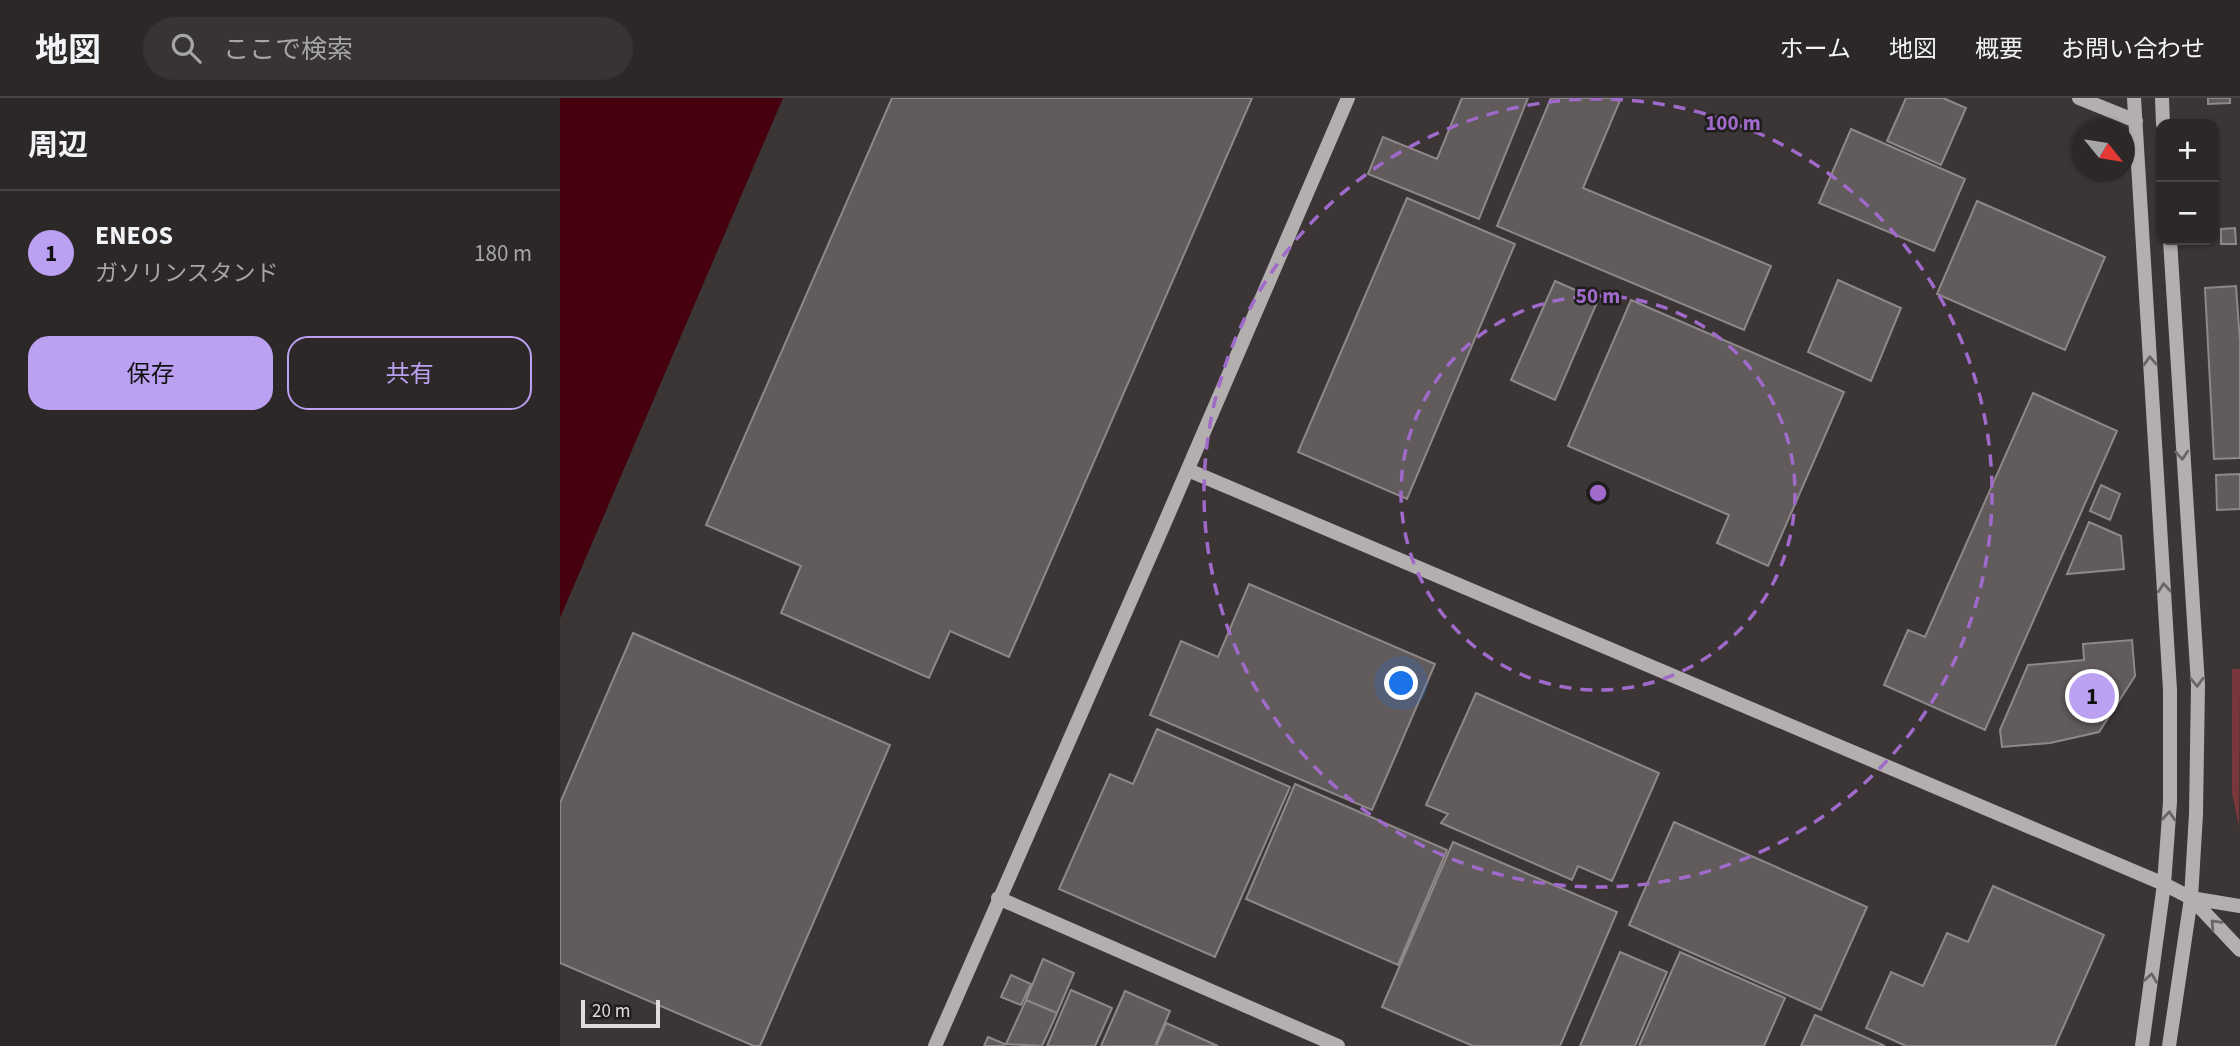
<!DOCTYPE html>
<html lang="ja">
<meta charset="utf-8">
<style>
body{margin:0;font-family:"Source Sans 3","Noto Sans JP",sans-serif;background:#383434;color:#f1f3f6}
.controls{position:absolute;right:21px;top:21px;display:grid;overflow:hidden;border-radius:14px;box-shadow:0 2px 5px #0004}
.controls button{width:63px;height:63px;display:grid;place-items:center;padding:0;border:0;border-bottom:2px solid #484445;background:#2c2828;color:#f1f3f6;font:35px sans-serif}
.compass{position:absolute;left:1512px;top:21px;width:63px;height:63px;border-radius:50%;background:#2c2828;box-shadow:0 2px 5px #0004;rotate:120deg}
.scale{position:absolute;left:21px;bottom:18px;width:79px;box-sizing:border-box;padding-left:7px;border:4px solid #e1dddd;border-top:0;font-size:19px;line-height:24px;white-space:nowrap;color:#e1dddd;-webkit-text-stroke:5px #201d1d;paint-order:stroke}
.you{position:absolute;left:842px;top:586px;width:24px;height:24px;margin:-18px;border:5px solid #fff;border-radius:50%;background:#1a73e8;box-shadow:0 0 0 10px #1a73e833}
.badge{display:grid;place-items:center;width:46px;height:46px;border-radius:50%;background:#bca0f2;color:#111;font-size:23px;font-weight:700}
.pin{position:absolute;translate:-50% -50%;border:4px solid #fff;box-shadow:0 2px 7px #0006}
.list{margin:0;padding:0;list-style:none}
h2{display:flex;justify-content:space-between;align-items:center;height:91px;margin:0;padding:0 28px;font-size:30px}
h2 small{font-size:23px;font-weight:400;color:#a6a6a8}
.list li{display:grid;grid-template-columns:46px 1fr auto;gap:21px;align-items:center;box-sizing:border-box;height:126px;padding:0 28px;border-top:2px solid #484445}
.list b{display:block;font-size:26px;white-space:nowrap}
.list p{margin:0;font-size:23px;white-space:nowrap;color:#a6a6a8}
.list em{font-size:23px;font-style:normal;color:#a6a6a8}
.actions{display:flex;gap:14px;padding:21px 28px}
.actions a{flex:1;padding:16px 0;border:2px solid #bca0f2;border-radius:21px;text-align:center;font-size:24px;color:#bca0f2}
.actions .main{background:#bca0f2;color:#111}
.icon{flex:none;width:38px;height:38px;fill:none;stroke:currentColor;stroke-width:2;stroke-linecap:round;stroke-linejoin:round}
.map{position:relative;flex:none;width:1680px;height:948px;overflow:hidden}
header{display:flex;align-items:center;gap:42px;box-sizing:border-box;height:98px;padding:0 35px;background:#2c2828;border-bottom:2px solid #484445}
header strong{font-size:33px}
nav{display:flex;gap:38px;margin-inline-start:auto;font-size:24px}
.search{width:490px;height:63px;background:#383434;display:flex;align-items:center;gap:18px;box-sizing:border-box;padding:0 24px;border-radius:38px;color:#a6a6a8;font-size:26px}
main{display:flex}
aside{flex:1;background:#2c2828}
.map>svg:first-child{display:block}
.green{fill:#79373b}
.water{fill:#47010e}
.building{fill:#615b5b;stroke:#8f8888;stroke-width:2}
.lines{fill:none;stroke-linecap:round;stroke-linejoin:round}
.secondary{stroke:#b4afaf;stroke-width:14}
.oneway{stroke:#6a6666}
.ring{fill:none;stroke:#9f6aca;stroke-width:3.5;stroke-dasharray:12 9}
.centre{fill:#9f6aca;stroke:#201d1d;stroke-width:3.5}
.ring-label{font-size:21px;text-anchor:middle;font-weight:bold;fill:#9f6aca;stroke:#201d1d;stroke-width:5;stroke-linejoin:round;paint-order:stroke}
</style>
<header>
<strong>地図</strong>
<div class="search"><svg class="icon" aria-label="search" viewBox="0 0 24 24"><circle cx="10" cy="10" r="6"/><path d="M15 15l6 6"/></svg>ここで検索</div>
<nav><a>ホーム</a><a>地図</a><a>概要</a><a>お問い合わせ</a></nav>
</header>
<main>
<aside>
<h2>周辺<small></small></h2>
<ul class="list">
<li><span class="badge">1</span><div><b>ENEOS</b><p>ガソリンスタンド</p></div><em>180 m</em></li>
</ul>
<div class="actions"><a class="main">保存</a><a>共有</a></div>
</aside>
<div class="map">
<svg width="1680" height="948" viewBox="0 0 1680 948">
<rect width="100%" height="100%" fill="#3b3535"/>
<path class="green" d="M1672,571h8l-1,158 -7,-34z"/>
<path class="water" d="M0,0h223l-223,520z"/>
<path class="building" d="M332,0h360l-243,559 -59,-26 -21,47 -148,-65 20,-47 -95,-41z
M902,0h66l-49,121 -111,-45 15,-37 54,22z
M991,0h70l-38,90 188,78 -27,64 -247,-104z
M1346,0h37l23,10 -25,57 -54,-24z
M1648,0h22v5l-22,1z
M1291,31l114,50 -31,72 -115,-48z
M847,100l108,46 -108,255 -109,-47z
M1417,103l128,56 -40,93 -128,-56z
M1675,130l1,16h-15v-15z
M1278,182l63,28 -30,73 -63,-29z
M995,183l43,19 -43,100 -44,-20z
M1676,188l4,56v116l-26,1 -9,-171z
M1071,202l213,92 -76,174 -51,-23 12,-28 -161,-69z
M1473,295l84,38 -132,299 -101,-45 24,-55 17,7z
M1680,376v35l-23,1 -1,-35z
M1541,387l19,9 -10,26 -20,-9z
M1529,424l32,14 3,33 -57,5z
M689,486l186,80 -63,146 -222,-95 31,-74 37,16z
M73,535l257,112 -130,301h-6l-194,-83v-160z
M1572,542l3,36 -36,56 -49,11 -48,4 -2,-17 28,-65 56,-5 -1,-16z
M916,595l183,80 -47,108 -34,-15 -6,14 -131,-57 7,-9 -22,-9z
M597,631l133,58 -75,170 -156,-68 51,-115 23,10z
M735,686l152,66 -49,115 -152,-66z
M1114,724l193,85 -46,103 -192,-85z
M893,744l164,70 -57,134h-87l-91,-39z
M1433,788l111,49 -49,111h-149l-40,-18 25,-56 32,14 24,-53 21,9z
M1060,854l47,20 -32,74h-55z
M1120,854l105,46 -21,48h-125z
M483,861l31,14 -17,40 -31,-13z
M451,877l20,9 -10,21 -20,-8z
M511,892l41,18 -17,38h-48z
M565,893l45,20 -15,35h-54z
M466,902l31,13 -15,33 -36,-2z
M1255,917l70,31h-84z
M606,925l52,23h-62z
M428,939l17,7 -1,2h-20z"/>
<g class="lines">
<path class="secondary" d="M1519,0l57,23
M1574,0l36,592v112l-6,82 -22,162
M1602,0l1,26
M628,372l976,414 27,14 49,8
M438,800l340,148
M1631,800l49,52
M375,948l227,-517 186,-431
M1609,948l22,-148 5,-84 2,-129 -28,-445"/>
</g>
<defs><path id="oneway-chevron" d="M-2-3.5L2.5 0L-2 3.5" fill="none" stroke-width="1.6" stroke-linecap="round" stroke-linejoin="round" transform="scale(1.75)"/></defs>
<g class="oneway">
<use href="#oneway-chevron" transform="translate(1590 263) rotate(-93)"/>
<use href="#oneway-chevron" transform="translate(1622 357) rotate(86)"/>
<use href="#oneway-chevron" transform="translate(1604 490) rotate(-94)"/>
<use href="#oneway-chevron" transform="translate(1637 584) rotate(88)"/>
<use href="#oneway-chevron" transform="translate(1609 718) rotate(-85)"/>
<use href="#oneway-chevron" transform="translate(1655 826) rotate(-133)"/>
<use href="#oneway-chevron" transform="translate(1591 880) rotate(-82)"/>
</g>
<g class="ring">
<circle cx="1038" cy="395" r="197"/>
<circle cx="1038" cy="395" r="394"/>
</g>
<circle cx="1038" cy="395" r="10" class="centre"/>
<g class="ring-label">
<text x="1173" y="32">100 m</text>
<text x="1038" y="205">50 m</text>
</g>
</svg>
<div class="controls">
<button>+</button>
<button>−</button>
</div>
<svg class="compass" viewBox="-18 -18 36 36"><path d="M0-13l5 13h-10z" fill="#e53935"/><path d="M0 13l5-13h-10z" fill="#a6a6a8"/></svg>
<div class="scale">20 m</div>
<div class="you"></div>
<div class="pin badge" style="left:1532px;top:598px">1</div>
</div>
</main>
